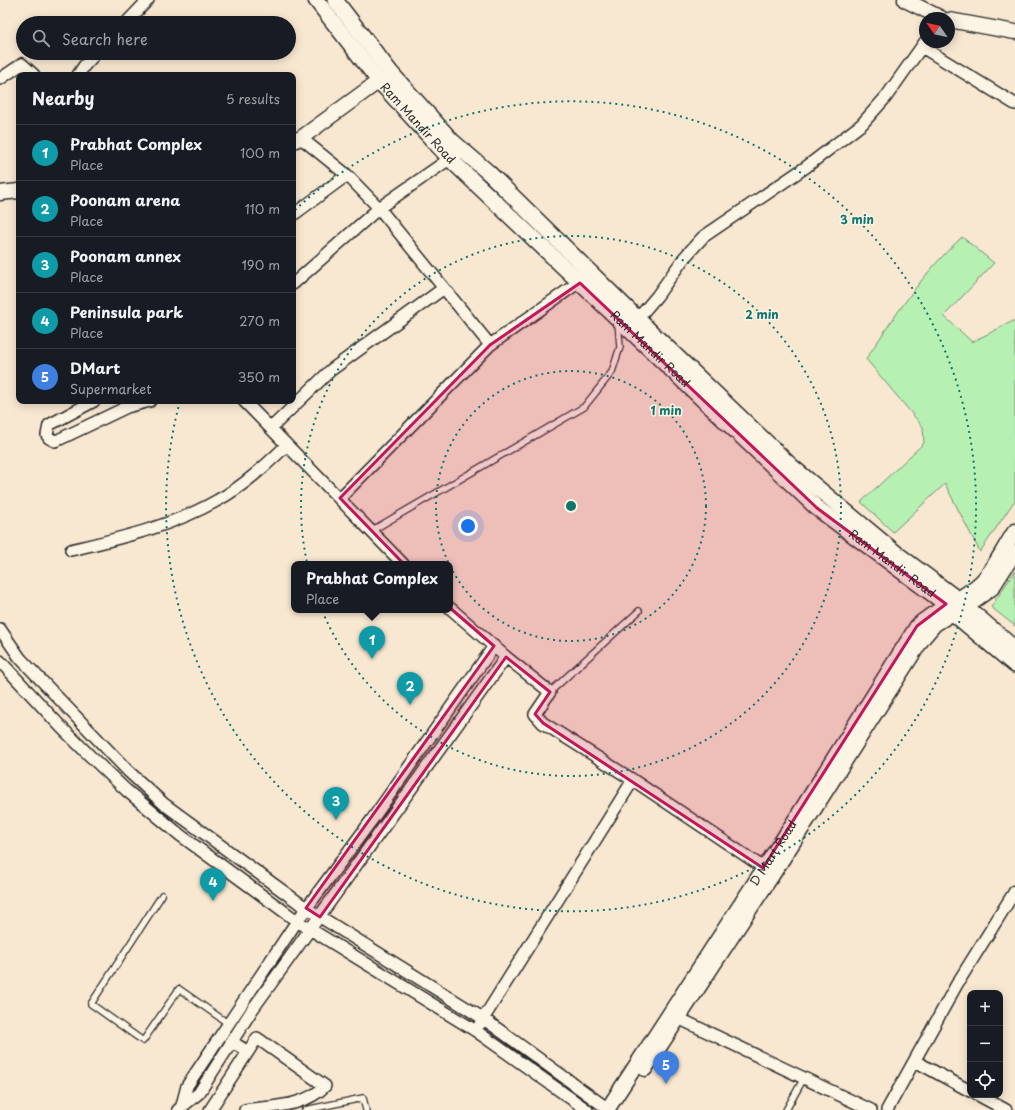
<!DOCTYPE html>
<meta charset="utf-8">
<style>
body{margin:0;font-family:"Playpen Sans",sans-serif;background:#242831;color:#f1f3f6}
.controls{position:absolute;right:12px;bottom:12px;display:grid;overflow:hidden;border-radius:8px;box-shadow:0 2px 10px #0003}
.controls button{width:36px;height:36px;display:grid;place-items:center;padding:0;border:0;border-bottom:1px solid #363941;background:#171b24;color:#f1f3f6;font:20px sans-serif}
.compass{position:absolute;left:919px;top:12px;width:36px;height:36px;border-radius:50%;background:#171b24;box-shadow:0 2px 10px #0003;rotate:304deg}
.you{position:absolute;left:468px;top:526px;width:14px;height:14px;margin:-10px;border:3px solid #fff;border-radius:50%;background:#1a73e8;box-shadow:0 0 0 6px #1a73e833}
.badge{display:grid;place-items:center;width:26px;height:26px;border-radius:50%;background:#98999b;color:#fff;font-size:13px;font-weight:700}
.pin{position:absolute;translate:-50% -33px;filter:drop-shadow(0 1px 2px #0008)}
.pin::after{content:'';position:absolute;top:21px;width:14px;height:12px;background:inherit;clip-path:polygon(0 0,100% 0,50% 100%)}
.popup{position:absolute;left:291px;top:561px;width:162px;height:52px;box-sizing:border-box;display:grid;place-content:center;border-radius:8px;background:#171b24;filter:drop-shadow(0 1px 3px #0005);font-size:13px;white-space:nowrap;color:#9ea1a6}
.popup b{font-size:15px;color:#f1f3f6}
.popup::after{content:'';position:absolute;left:50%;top:100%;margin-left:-8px;border:8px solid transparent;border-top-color:#171b24}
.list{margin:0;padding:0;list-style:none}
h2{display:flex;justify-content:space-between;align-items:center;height:52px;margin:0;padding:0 16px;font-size:17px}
h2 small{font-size:13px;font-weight:400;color:#9ea1a6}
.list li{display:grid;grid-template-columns:26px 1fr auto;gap:12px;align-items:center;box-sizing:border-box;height:56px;padding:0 16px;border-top:1px solid #363941}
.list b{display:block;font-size:15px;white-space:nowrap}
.list p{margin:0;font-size:13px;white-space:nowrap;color:#9ea1a6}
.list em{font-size:13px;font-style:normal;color:#9ea1a6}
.icon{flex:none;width:22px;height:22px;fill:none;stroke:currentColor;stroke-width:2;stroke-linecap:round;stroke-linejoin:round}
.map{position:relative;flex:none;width:1015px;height:1110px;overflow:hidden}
.search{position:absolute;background:#171b24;box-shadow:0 2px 10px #0003;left:16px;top:16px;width:280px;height:44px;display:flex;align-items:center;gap:10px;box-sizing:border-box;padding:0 14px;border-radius:22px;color:#9ea1a6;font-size:15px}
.panel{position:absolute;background:#171b24;box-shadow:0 2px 10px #0003;left:16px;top:72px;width:280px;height:332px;border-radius:8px}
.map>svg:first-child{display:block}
.green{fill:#b6f0b3;stroke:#708e6f}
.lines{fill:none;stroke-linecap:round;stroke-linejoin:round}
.service-casing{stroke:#2b2b2b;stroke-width:8}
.minor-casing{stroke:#2b2b2b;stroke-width:14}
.tertiary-casing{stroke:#2b2b2b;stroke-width:17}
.secondary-casing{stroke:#2b2b2b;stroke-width:18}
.service{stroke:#fcf5e5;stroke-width:5.5}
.minor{stroke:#fcf5e5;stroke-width:11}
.tertiary{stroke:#fcf5e5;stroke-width:14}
.secondary{stroke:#fcf5e5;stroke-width:15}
.marked{fill:#c2185b;fill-opacity:0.2;stroke:#c2185b;stroke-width:3;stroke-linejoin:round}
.ring{fill:none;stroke:#0f766e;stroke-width:2;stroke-dasharray:2 4}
.labels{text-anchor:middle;stroke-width:3;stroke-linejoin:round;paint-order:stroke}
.street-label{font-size:12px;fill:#2b2b2b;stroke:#fcf5e5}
.centre{fill:#0f766e;stroke:#fcf5e5;stroke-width:2}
.ring-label{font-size:12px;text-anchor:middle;font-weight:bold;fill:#0f766e;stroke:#fcf5e5;stroke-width:3;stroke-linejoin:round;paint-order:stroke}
</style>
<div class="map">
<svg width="1015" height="1110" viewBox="0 0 1015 1110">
<rect width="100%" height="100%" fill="#f9e8d1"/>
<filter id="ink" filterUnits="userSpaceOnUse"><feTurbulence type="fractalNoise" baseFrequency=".025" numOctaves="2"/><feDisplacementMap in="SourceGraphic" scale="8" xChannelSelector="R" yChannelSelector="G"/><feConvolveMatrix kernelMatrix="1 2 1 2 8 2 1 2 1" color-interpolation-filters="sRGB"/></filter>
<g filter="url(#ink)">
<path class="green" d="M962,237l32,26 -50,53 28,26 43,-22v180l-35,52 -35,-68 -52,48 -32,-30 63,-59 -1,-16 -57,-68c28,-42 58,-88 96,-122z
M1015,571v55l-24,-19z"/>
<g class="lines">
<g class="service-casing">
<path id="service" d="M371,531l213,-124 28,-35 8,-25 -2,-24
M550,692l89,-81
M162,895l-71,109 52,37 36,-52 50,35
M305,1110l58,-12 3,12
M786,1110l18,-32"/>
</g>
<g class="minor-casing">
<path id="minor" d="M126,23l22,-23
M922,47l93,57
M78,75l6,-9 12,-13
M0,79l22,-15 12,11
M301,138l46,37 32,33 111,137
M293,215l54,-40
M293,284l86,-76 76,-53
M634,323l23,-27 27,-38 19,-21 103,-70 56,-43 24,-27 39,-55
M94,401l-45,24 -2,10 2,3 6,3 5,-2 67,-32 23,-6
M244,401l159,163
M271,428l60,-58 113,-82
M340,498l150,-153 95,-67
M71,550c50,-12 102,-24 147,-50 26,-14 48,-35 69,-55
M450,608l56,49 44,35 -15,22 8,9 90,57 137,92
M0,629l20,29 108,113 36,33 142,104 178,111 124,90
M0,661l61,66 28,28 37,35 54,45 117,86 179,110 111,79
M678,1018l193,92
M480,1024l153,-244
M231,1041l17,11
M915,1061l55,30
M978,1095l28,15
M182,1105l5,-19 110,-165 74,-100 123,-175
M178,1110l21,-17 53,-83 254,-353
M210,1110l47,-72 68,48c-20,21 -53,20 -80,24
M887,1110l70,-126 58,-93"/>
</g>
<g class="tertiary-casing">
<g id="tertiary">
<path d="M905,0l36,18"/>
<path d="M949,20l66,12"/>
<path d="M293,141l8,-3 78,-57"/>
<path d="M0,193l19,-2"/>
<path d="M645,1069l128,-195 150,-236 12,-14 18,-11 12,-6 27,-19 23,-36"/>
<path id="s1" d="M607,1110l176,-271 134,-213c20,-19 47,-26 66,-46 12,-13 22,-34 32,-49"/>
</g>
</g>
<g class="secondary-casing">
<g id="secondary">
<path id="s2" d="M316,0l63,81 71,78 367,349 129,96 7,9 62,52"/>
<path d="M335,0l56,73 61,68 37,32 164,161 138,132 106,88 60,45 58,50"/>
</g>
</g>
<use href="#service" class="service"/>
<use href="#minor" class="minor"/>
<use href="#tertiary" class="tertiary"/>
<use href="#secondary" class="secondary"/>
</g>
</g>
<path class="marked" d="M580,283l237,225 129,96 -29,22 -154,242 -220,-145 -8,-9 15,-22 -44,-35 -186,260 -14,-9 188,-262 -67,-58 -87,-90 150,-153z"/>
<g class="ring">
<circle cx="571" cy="506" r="135"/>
<circle cx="571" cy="506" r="270"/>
<path d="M295 210A405 405 0 1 1 180 401"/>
</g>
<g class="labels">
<g class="street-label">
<text dy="4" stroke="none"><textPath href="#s2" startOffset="160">Ram Mandir Road</textPath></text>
<text dy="4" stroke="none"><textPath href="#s2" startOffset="484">Ram Mandir Road</textPath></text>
<text dy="4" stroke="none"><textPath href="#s2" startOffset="808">Ram Mandir Road</textPath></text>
<text dy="4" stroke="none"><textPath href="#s1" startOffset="306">D Mart Road</textPath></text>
</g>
</g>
<circle cx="571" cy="506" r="6" class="centre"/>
<g class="ring-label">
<text x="857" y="224">3 min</text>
<text x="762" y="319">2 min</text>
<text x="666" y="415">1 min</text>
</g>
</svg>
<div class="controls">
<button>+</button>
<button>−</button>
<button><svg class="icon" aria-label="locate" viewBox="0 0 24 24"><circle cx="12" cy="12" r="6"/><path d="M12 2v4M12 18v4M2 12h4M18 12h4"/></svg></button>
</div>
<svg class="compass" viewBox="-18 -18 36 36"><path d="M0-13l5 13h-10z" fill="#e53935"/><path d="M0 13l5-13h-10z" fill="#9ea1a6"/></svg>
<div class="you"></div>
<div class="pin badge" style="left:372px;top:659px;background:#0f9aa8">1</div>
<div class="popup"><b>Prabhat Complex</b>Place</div>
<div class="pin badge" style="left:410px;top:705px;background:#0f9aa8">2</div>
<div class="pin badge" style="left:336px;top:820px;background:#0f9aa8">3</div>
<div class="pin badge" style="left:213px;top:901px;background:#0f9aa8">4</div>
<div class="pin badge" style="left:666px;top:1084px;background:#3f7fe0">5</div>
<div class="search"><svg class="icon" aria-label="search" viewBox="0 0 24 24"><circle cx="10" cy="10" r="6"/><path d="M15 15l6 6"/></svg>Search here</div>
<section class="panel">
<h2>Nearby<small>5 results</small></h2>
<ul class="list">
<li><span class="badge" style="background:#0f9aa8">1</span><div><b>Prabhat Complex</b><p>Place</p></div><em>100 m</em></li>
<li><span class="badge" style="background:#0f9aa8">2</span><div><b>Poonam arena</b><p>Place</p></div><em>110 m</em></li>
<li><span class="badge" style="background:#0f9aa8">3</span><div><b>Poonam annex</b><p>Place</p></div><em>190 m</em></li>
<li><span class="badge" style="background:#0f9aa8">4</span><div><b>Peninsula park</b><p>Place</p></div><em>270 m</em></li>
<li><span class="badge" style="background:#3f7fe0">5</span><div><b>DMart</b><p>Supermarket</p></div><em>350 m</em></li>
</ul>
</section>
</div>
